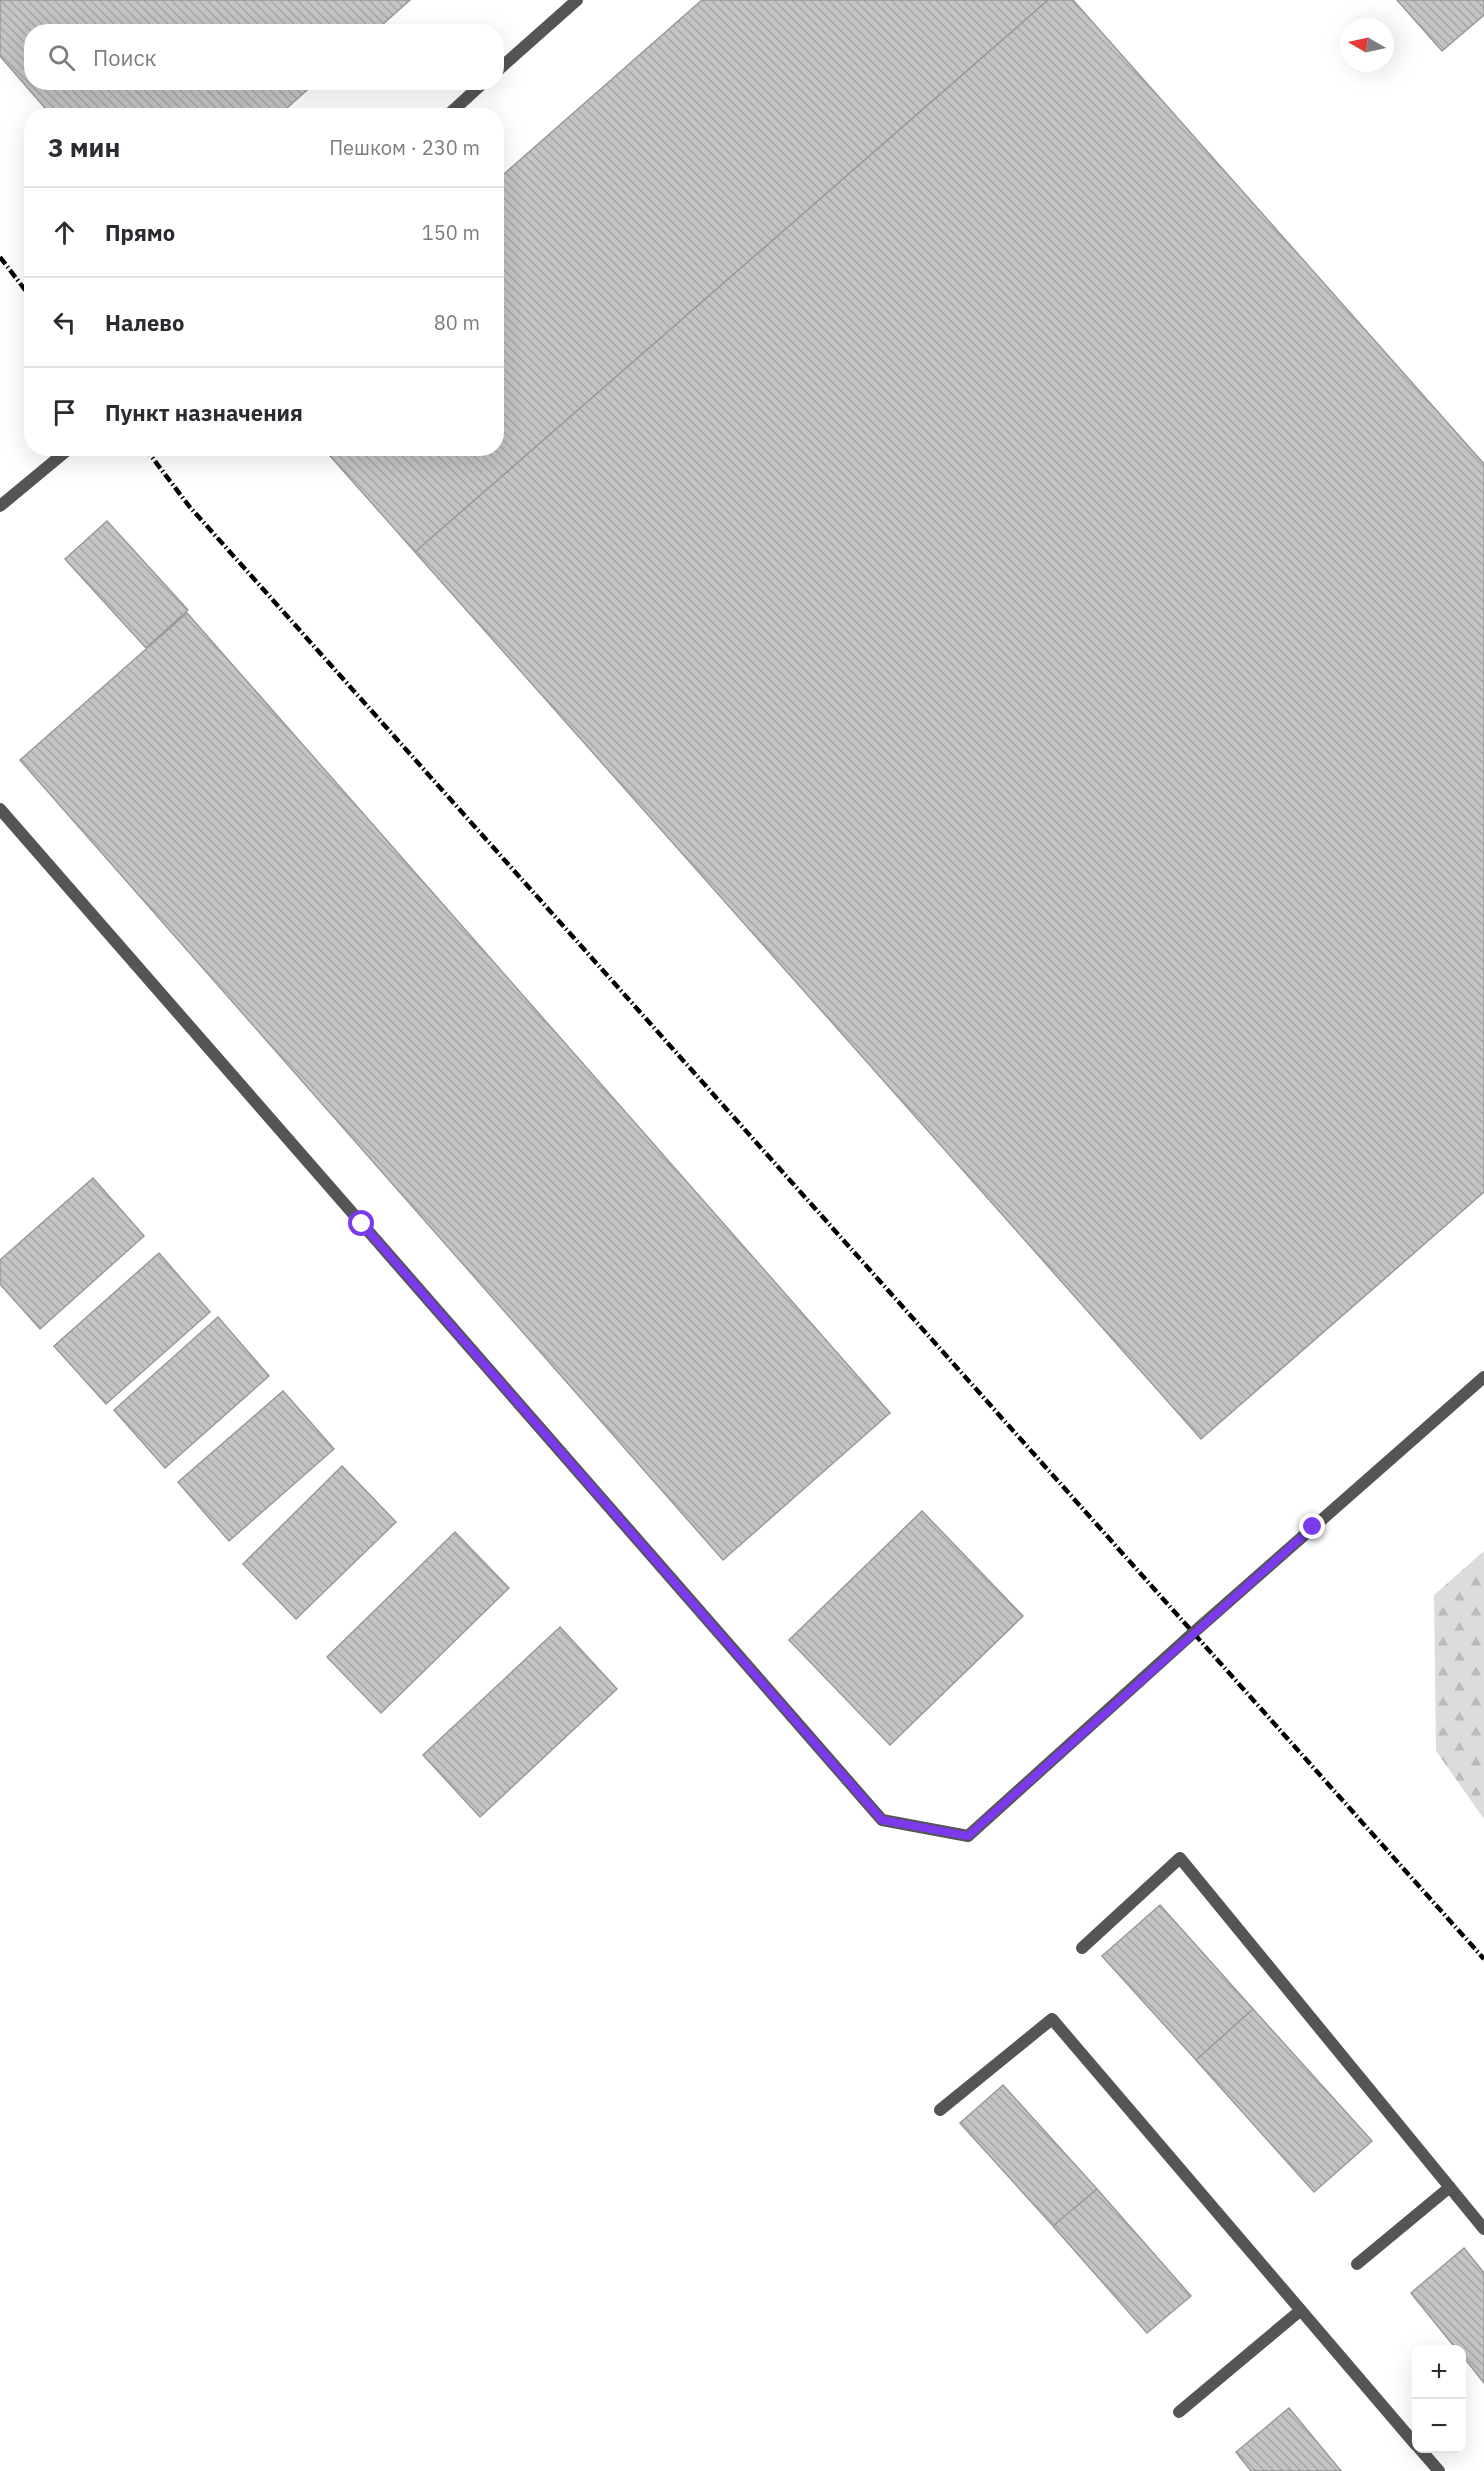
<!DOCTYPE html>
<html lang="ru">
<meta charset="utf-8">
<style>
body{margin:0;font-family:"IBM Plex Sans",sans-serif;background:#f2f2f3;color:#2b2b33}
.controls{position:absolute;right:18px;bottom:18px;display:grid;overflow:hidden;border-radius:12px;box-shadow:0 6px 24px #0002}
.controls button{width:54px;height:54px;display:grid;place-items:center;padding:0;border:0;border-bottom:2px solid #e1e1e2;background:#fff;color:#2b2b33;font:30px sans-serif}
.compass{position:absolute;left:1340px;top:18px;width:54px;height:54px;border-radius:50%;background:#fff;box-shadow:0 6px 24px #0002;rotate:279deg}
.stop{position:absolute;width:18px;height:18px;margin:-14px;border:4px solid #7c3aed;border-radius:50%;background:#fff}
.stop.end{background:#7c3aed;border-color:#fff;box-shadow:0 2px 6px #0008}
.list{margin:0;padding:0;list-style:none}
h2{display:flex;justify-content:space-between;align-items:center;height:78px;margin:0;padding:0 24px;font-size:26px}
h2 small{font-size:20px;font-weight:400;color:#7c7c81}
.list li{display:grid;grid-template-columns:39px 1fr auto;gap:18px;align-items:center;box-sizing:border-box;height:90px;padding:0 24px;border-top:2px solid #e1e1e2}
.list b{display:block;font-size:22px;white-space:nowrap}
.list em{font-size:20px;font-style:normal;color:#7c7c81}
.icon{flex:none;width:33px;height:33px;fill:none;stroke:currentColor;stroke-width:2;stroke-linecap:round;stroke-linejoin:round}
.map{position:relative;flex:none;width:1484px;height:2471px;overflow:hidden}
.search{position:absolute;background:#fff;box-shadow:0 6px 24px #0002;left:24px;top:24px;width:480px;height:66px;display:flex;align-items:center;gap:15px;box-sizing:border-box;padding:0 21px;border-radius:24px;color:#7c7c81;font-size:22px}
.panel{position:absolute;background:#fff;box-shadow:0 6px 24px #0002;left:24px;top:108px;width:480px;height:348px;border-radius:24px}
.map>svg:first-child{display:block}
.forest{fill:url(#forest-firs)}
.building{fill:url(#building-back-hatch);stroke:#999;stroke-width:1.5}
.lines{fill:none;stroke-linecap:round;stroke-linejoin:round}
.service{stroke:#555;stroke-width:12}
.rail{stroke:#000;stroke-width:4.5;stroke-dasharray:9 3 1.5 3;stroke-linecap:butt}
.route{stroke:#7c3aed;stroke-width:8}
</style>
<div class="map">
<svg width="1484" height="2471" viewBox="0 0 1484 2471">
<defs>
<pattern id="forest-firs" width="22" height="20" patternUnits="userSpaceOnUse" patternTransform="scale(1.5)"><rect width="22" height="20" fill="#dcdcdc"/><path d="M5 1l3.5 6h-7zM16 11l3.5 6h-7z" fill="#bbb"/></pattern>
<pattern id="building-back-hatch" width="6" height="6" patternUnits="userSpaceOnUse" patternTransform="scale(1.5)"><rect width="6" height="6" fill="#c4c4c4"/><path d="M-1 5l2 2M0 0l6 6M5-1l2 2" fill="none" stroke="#a7a7a7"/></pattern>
</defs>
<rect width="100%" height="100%" fill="#fff"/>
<path class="forest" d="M1484,1551v268l-48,-68 -2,-156z"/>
<path class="building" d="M0,0h410l-36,32h-342v50h284l-38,34h-226l-52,-60z
M702,0h346l-633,552 -92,-104h173v-267z
M1048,0h25l411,464v728l-283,247 -786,-887z
M1048,0h25l411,464v728l-283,247 -786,-887z
M1397,0h87v15l-42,36z
M107,521l81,89 -42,38 -81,-89z
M187,613l703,800 -167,147 -703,-800z
M93,1178l51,58 -104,93 -40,-45v-24z
M159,1253l51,59 -104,92 -52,-58z
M218,1317l51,59 -104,92 -51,-58z
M283,1391l51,58 -105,92 -51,-59z
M342,1466l54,56 -100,97 -53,-55z
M922,1511l101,105 -133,129 -101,-105z
M455,1532l54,56 -128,125 -54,-56z
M560,1627l57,62 -137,128 -57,-62z
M1160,1905l93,104 -57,51 -94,-104z
M1253,2009l119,132 -58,51 -118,-132z
M1003,2085l94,104 -44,37 -93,-103z
M1097,2189l94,107 -44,37 -94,-107z
M1464,2248l20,25v110l-22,-28v-5h-5l-46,-57z
M1289,2408l52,63h-90l-15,-19z"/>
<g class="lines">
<path class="service" d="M496,72l81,-72
M447,116l37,-34
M0,506l70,-58
M0,809l882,1011 86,16 225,-203 291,-256
M1082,1948l98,-90 304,371
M940,2110l112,-91 364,426
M1357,2264l93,-77
M1179,2412l122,-102
M1419,2448l20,23"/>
<path class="rail" d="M0,257l32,42
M145,448l44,58 1295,1453"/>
</g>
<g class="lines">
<path class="route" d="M362,1224l520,596 86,16 345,-309"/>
</g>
</svg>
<div class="controls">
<button>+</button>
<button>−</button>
</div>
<svg class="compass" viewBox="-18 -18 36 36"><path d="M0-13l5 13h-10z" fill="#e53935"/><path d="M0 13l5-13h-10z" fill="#7c7c81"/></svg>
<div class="stop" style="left:362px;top:1224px"></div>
<div class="stop end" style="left:1313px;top:1527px"></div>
<div class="search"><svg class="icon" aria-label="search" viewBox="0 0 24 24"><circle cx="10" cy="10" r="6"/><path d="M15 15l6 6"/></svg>Поиск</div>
<section class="panel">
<h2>3 мин<small>Пешком · 230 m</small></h2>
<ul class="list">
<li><svg class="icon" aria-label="ahead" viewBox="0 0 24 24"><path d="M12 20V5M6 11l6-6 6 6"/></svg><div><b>Прямо</b></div><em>150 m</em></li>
<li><svg class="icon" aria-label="left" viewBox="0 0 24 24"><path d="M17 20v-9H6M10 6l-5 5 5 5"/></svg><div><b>Налево</b></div><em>80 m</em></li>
<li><svg class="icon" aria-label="arrive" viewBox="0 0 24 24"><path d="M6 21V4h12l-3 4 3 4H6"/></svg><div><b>Пункт назначения</b></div></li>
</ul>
</section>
</div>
